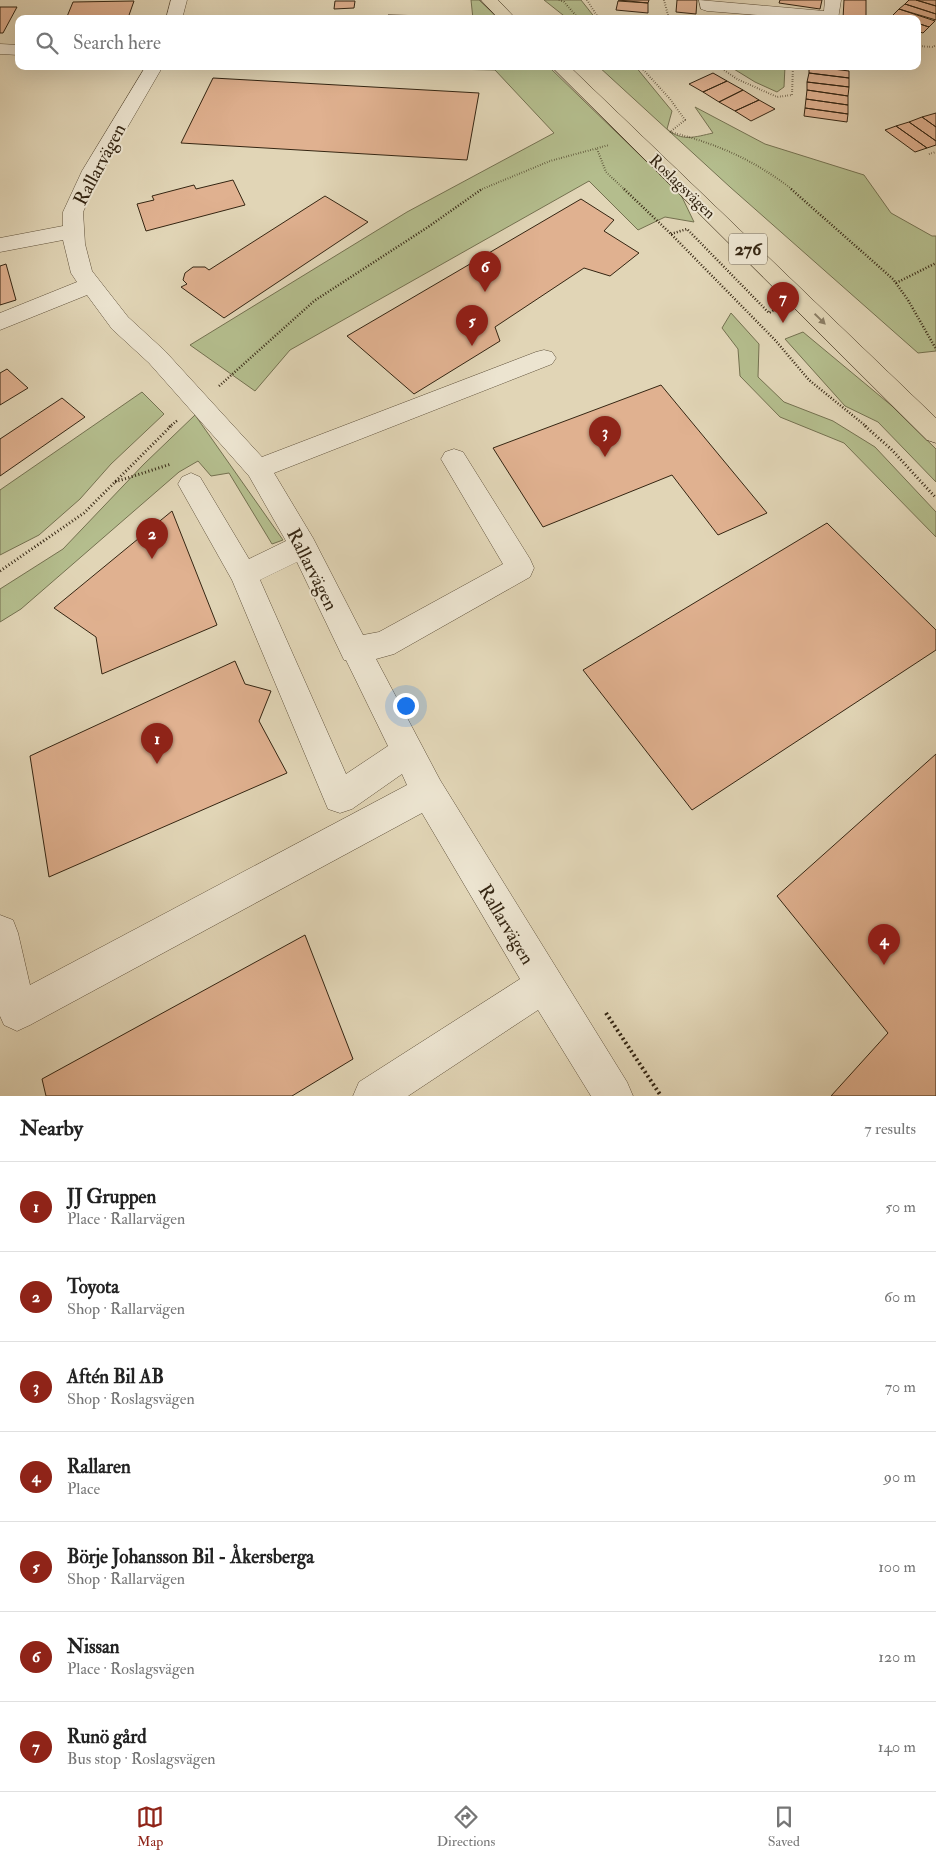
<!DOCTYPE html>
<meta charset="utf-8">
<style>
body{margin:0;font-family:"IM FELL Double Pica",serif;background:#f6f6f6;color:#222}
.you{position:absolute;left:405px;top:705px;width:18px;height:18px;margin:-12px;border:4px solid #fff;border-radius:50%;background:#1a73e8;box-shadow:0 0 0 8px #1a73e833}
.badge{display:grid;place-items:center;width:32px;height:32px;border-radius:50%;background:#8f2418;color:#fff;font-size:16px;font-weight:700}
.pin{position:absolute;translate:-50% -41px;filter:drop-shadow(0 1px 2px #0008)}
.pin::after{content:'';position:absolute;top:26px;width:18px;height:15px;background:inherit;clip-path:polygon(0 0,100% 0,50% 100%)}
.list{margin:0;padding:0;list-style:none}
h2{display:flex;justify-content:space-between;align-items:center;height:65px;margin:0;padding:0 20px;font-size:21px}
h2 small{font-size:16px;font-weight:400;color:#767676}
.list li{display:grid;grid-template-columns:32px 1fr auto;gap:15px;align-items:center;box-sizing:border-box;height:90px;padding:0 20px;border-top:1px solid #e0e0e0}
.list b{display:block;font-size:19px;white-space:nowrap}
.list p{margin:0;font-size:16px;white-space:nowrap;color:#767676}
.list em{font-size:16px;font-style:normal;color:#767676}
.icon{flex:none;width:28px;height:28px;fill:none;stroke:currentColor;stroke-width:2;stroke-linecap:round;stroke-linejoin:round}
.map{position:relative;flex:none;width:936px;height:1096px;overflow:hidden}
.search{position:absolute;background:#fff;box-shadow:0 5px 20px #0002;left:15px;right:15px;top:15px;height:55px;display:flex;align-items:center;gap:12px;box-sizing:border-box;padding:0 18px;border-radius:10px;color:#767676;font-size:19px}
.sheet{height:695px;background:#fff}
nav{display:flex;justify-content:space-around;align-items:center;box-sizing:border-box;height:70px;border-top:1px solid #e0e0e0;background:#fff;font-size:14px;color:#767676}
nav a{display:grid;justify-items:center;gap:2px}
nav .on{color:#8f2418}
.map>svg:first-child{display:block}
.green{fill:#b4bd8d;stroke:#747150}
.building{fill:#e0b190;stroke:#342512}
.lines{fill:none;stroke-linecap:round;stroke-linejoin:round}
.minor-casing{stroke:#5f513b;stroke-width:1}
.major-casing{stroke:#342512;stroke-width:1}
.path-far3{stroke:#342512;stroke-width:2;stroke-dasharray:0.5 2;stroke-linecap:butt}
.path-far2{stroke:#342512;stroke-width:2.5;stroke-dasharray:1 2;stroke-linecap:butt}
.path-far1{stroke:#342512;stroke-width:3;stroke-dasharray:1 2.5;stroke-linecap:butt}
.path{stroke:#342512;stroke-width:4;stroke-dasharray:2 3;stroke-linecap:butt}
.minor{fill:#ece4d0;fill-rule:evenodd}
.major{fill:#e1d5b6;fill-rule:evenodd}
.oneway{fill:#8a7d64}
.labels{text-anchor:middle;stroke-width:4;stroke-linejoin:round;paint-order:stroke}
.far-street-label{font-size:16px;fill:#342512;stroke:#ece4d0}
.shield{fill:#ece4d0;stroke:#6b5e4b;stroke-width:1}
.shield-label{font-size:18px;font-weight:bold;fill:#342512}
.street-label{font-size:19px;fill:#342512;stroke:#ece4d0}
</style>
<div class="map">
<svg width="936" height="1096" viewBox="0 0 936 1096">
<rect width="100%" height="100%" fill="#e1d5b6"/>
<filter id="stains"><feTurbulence type="fractalNoise" baseFrequency=".004" numOctaves="4"/><feColorMatrix values="0 0 0 0 .2 0 0 0 0 .09 0 0 0 0 .02 0 0 0 .5 -.17"/></filter>
<radialGradient id="worn" r=".72"><stop offset=".6" stop-color="#630" stop-opacity="0"/><stop offset="1" stop-color="#630" stop-opacity=".3"/></radialGradient>
<path class="green" d="M471,0h8l20,19h-26z
M544,0h37l15,19h-28z
M450,66h98l133,129 13,27 -29,-5 -27,13 -49,-49 -299,169 -35,41 -65,-46 217,-133 147,-79 -59,-63 -46,-1z
M598,66h37l37,45 -5,18c15,13 28,8 46,4l-18,-26 70,37 99,31 27,38 41,23h4v115l-18,2 -188,-166z
M729,66h56l-1,21 -7,5 -22,-10z
M731,313l28,31 -1,33 26,25 49,19 42,26 61,65v25l-92,-94 -64,-26 -40,-41 -2,-27 -16,-21z
M803,332l89,74 44,43v33l-58,-60 -33,-16 -60,-67z
M142,392l22,22 -53,50 -31,35 -41,36 -39,20v-65z
M195,415l88,125 -11,4 -43,-71 -18,3 -13,-15 -19,11 -158,137 -21,13v-33l63,-40 81,-85z"/>
<path class="building" d="M618,0h31l-1,3z
M677,0h20l-1,14 -20,-2z
M780,0h42l-2,9 -41,-6z
M844,0h22v19h-23z
M909,0h7l20,6v8l-31,-10z
M916,0h20v6z
M134,1l-6,17 -62,1 7,-17z
M335,1h20l-1,7 -20,1z
M618,1l30,2v10l-32,-3z
M905,4l31,10v6l-37,-11z
M0,7h17l-14,26h-3z
M899,9l36,12 -6,6 -12,-4v-4h-13l-11,-4z
M388,15l40,1 -1,3h-40z
M917,23l12,4 -6,6 -6,-2z
M809,66l40,5v7l-40,-5z
M713,73l14,8 -24,11 -14,-8z
M809,73l40,5v9l-42,-5z
M213,78l266,15 -12,67 -286,-17z
M727,81l16,9 -24,12 -16,-10z
M807,82l42,5 -1,9 -41,-6z
M743,90l16,10 -24,11 -16,-9z
M807,90l41,6v9l-42,-6z
M806,99l42,6v9l-43,-6z
M759,100l16,9 -24,12 -16,-10z
M805,108l43,6 -1,8 -43,-6z
M936,113v14l-14,-10z
M922,117l14,10v14l-27,-19z
M909,122l27,19v4l-9,3 -31,-22z
M896,126l31,22 -12,4 -30,-22z
M233,180l12,25 -99,26 -9,-27 17,-4 -2,-4 42,-11 2,4z
M325,196l43,26 -144,96 -43,-31 6,-3 -4,-4 2,-7 8,-6h12l4,3z
M581,199l33,21 -10,11 35,22 -29,23 -26,-8 -89,59 5,14 -86,53 -67,-58z
M6,264l10,36 -16,5v-39z
M7,369l21,19 -28,17v-32z
M661,385l106,128 -49,22 -46,-60 -129,52 -50,-79z
M62,398l23,19 -85,59v-37z
M172,511l45,114 -115,49 -6,-37 -42,-29z
M827,523l109,107v20l-244,160 -109,-140z
M235,661l10,23 26,7 -12,30 28,52 -238,104 -19,-121z
M936,754v342h-105l57,-63 -111,-137z
M305,935l48,124 -61,37h-246l-4,-17z"/>
<g class="lines">
<g class="minor-casing">
<path id="minor" d="M171,0h16l-5,19h-16z
M699,0l125,11 1,-11h16l-3,19h-32l-99,-8 -6,-2z
M0,44l19,1v10l-19,-1z
M146,66h17l-61,105 -19,41 2,32 7,27 36,46 37,34 97,106 274,-105 8,-2 8,2 4,6 -4,6 -278,109 39,65 50,97 16,-3 124,-68 -62,-105 4,-7 9,-3 9,3 67,107 4,9 -4,9 -136,77 -18,5 64,121 187,302 6,14h-42l-53,-86 -130,86h-55l6,-14 161,-103 -98,-166 -392,212 -13,6 -13,-6 -4,-9v-101l13,5 5,13 12,52 377,-200 -5,-11 -50,35 -12,4 -12,-4 -96,-229 -54,-96 4,-7 9,-4 9,4 49,82 37,-18 -37,-65 -100,-113 -37,-34 -25,-34 -87,35v-17l77,-31 -6,-9 -8,-33 -63,12v-14l63,-12v-14l19,-41zM297,562l47,98h2l42,86 -42,28 -86,-194z"/>
</g>
<g class="major-casing">
<path id="major" d="M481,0h17l18,19h-17z
M551,66h18l367,352v25l-9,-3z"/>
</g>
<path class="path-far3" d="M559,0l5,2 15,17
M587,0l12,19
M664,0l5,19
M679,19l10,-2
M917,46l16,1 3,-2
M640,66l30,33 15,21 -15,12
M718,66l19,13 40,18 15,-2 1,-29
M670,132c48,12 84,28 123,58
M597,149l9,23 19,18
M929,154l7,-2
M480,190l70,-29 59,-16"/>
<path class="path-far2" d="M624,189l47,45 104,106 34,40 58,47
M791,189l102,90 15,21 28,49
M671,234l16,-5 82,84 5,-3
M896,283l40,-20
M219,386l95,-85 114,-74 54,-38
M169,427l9,-7"/>
<path class="path-far1" d="M865,426l26,23 45,49
M115,482l56,-18
M0,571l84,-58 87,-87"/>
<path class="path" d="M606,1013l55,83"/>
<use href="#minor" class="minor"/>
<use href="#major" class="major"/>
</g>
<defs><path id="oneway-solid" d="M-6-.8H1V-3.2L6.5 0L1 3.2V.8H-6Z" transform="scale(1.25)"/></defs>
<use class="oneway" href="#oneway-solid" transform="translate(820 319) rotate(44)"/>
<g class="labels">
<g class="far-street-label">
<text transform="translate(683 186) rotate(44)" y="6">Roslagsvägen</text>
</g>
<rect class="shield" x="729" y="233.5" width="38" height="31" rx="4"/>
<g class="shield-label">
<text x="748" y="255">276</text>
</g>
<g class="street-label">
<text transform="translate(99 164) rotate(-62)" y="7">Rallarvägen</text>
<text transform="translate(313 569) rotate(63)" y="7">Rallarvägen</text>
<text transform="translate(507 924) rotate(59)" y="7">Rallarvägen</text>
</g>
</g>
<rect width="100%" height="100%" filter="url(#stains)"/>
<rect width="100%" height="100%" fill="url(#worn)"/>
</svg>
<div class="you"></div>
<div class="pin badge" style="left:157px;top:764px">1</div>
<div class="pin badge" style="left:152px;top:559px">2</div>
<div class="pin badge" style="left:605px;top:457px">3</div>
<div class="pin badge" style="left:884px;top:965px">4</div>
<div class="pin badge" style="left:472px;top:346px">5</div>
<div class="pin badge" style="left:485px;top:292px">6</div>
<div class="pin badge" style="left:783px;top:323px">7</div>
<div class="search"><svg class="icon" aria-label="search" viewBox="0 0 24 24"><circle cx="10" cy="10" r="6"/><path d="M15 15l6 6"/></svg>Search here</div>
</div>
<section class="sheet">
<h2>Nearby<small>7 results</small></h2>
<ul class="list">
<li><span class="badge">1</span><div><b>JJ Gruppen</b><p>Place · Rallarvägen</p></div><em>50 m</em></li>
<li><span class="badge">2</span><div><b>Toyota</b><p>Shop · Rallarvägen</p></div><em>60 m</em></li>
<li><span class="badge">3</span><div><b>Aftén Bil AB</b><p>Shop · Roslagsvägen</p></div><em>70 m</em></li>
<li><span class="badge">4</span><div><b>Rallaren</b><p>Place</p></div><em>90 m</em></li>
<li><span class="badge">5</span><div><b>Börje Johansson Bil - Åkersberga</b><p>Shop · Rallarvägen</p></div><em>100 m</em></li>
<li><span class="badge">6</span><div><b>Nissan</b><p>Place · Roslagsvägen</p></div><em>120 m</em></li>
<li><span class="badge">7</span><div><b>Runö gård</b><p>Bus stop · Roslagsvägen</p></div><em>140 m</em></li>
</ul>
</section>
<nav>
<a class="on"><svg class="icon" aria-label="map" viewBox="0 0 24 24"><path d="M3 6l6-2 6 2 6-2v14l-6 2-6-2-6 2zM9 4v14M15 6v14"/></svg>Map</a>
<a><svg class="icon" aria-label="directions" viewBox="0 0 24 24"><path d="M12 3l9 9-9 9-9-9zM9 14v-3h6M13 9l2 2-2 2"/></svg>Directions</a>
<a><svg class="icon" aria-label="saved" viewBox="0 0 24 24"><path d="M7 4h10v16l-5-4-5 4z"/></svg>Saved</a>
</nav>
